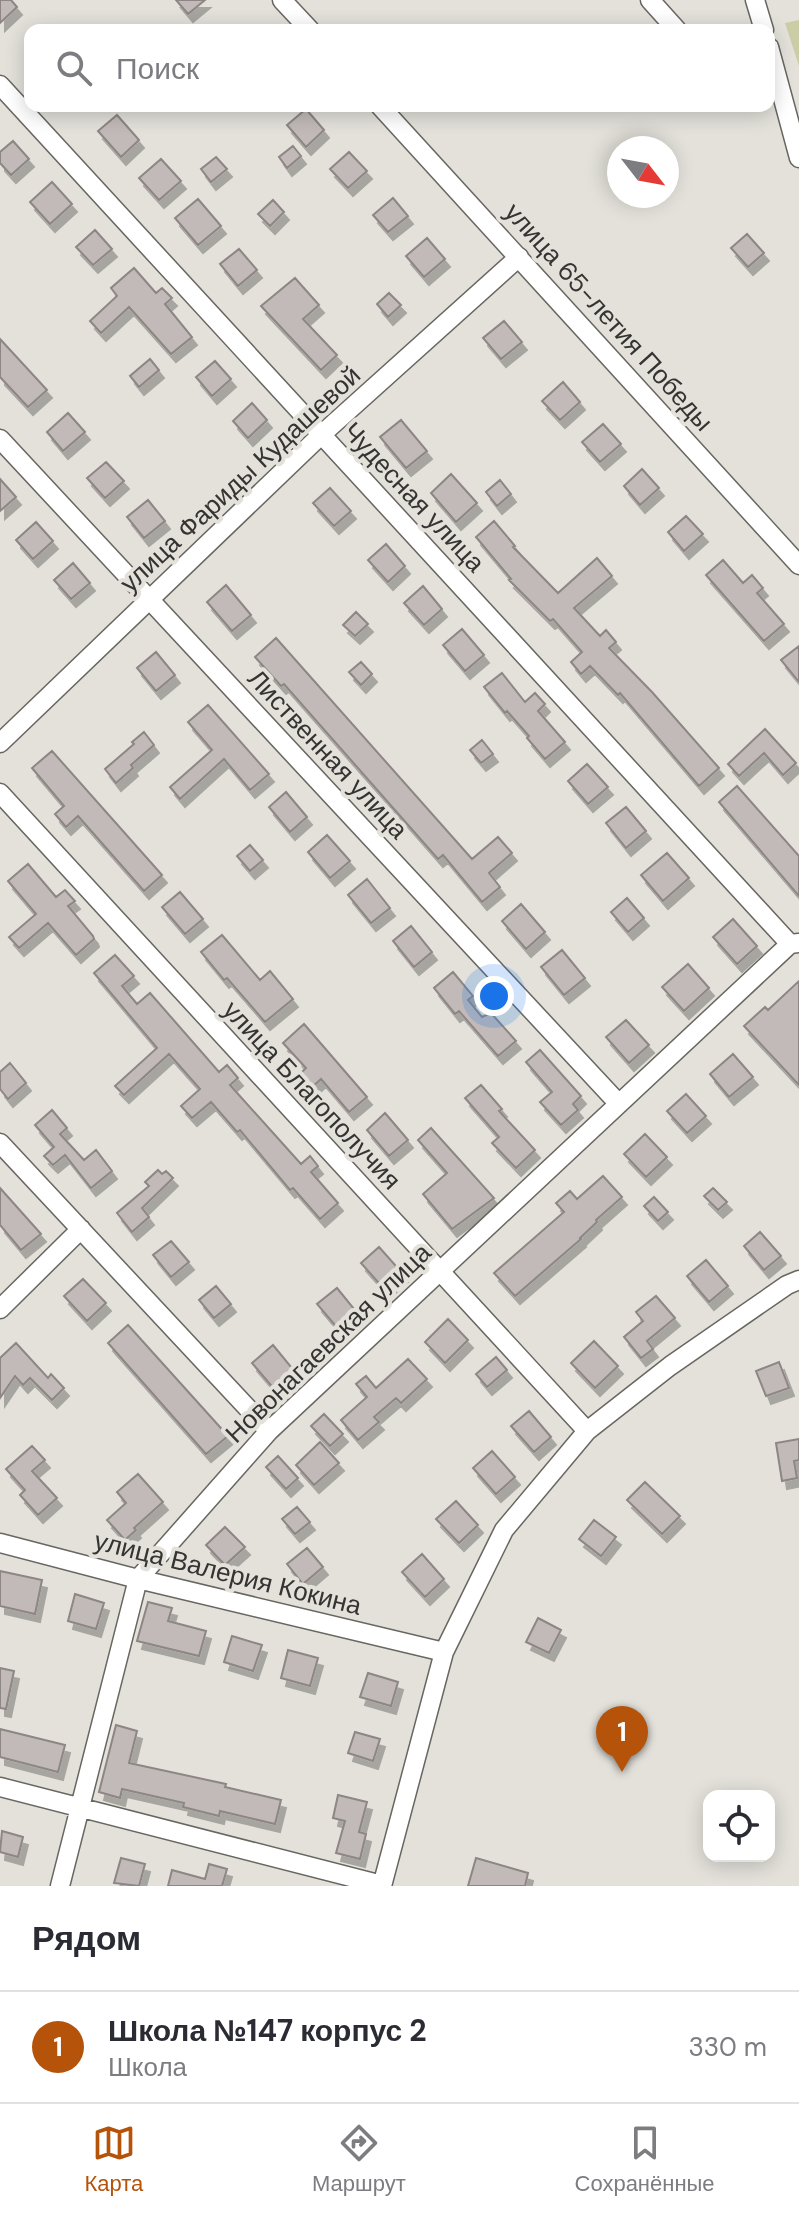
<!DOCTYPE html>
<html lang="ru">
<meta charset="utf-8">
<style>
body{margin:0;font-family:"DM Sans",sans-serif;background:#f7f7f7;color:#2b2b33}
.controls{position:absolute;right:24px;bottom:24px;display:grid;overflow:hidden;border-radius:16px;box-shadow:0 4px 20px #0003}
.controls button{width:72px;height:72px;display:grid;place-items:center;padding:0;border:0;border-bottom:2px solid #e1e1e2;background:#fff;color:#2b2b33;font:40px sans-serif}
.compass{position:absolute;left:607px;top:136px;width:72px;height:72px;border-radius:50%;background:#fff;box-shadow:0 4px 20px #0003;rotate:121deg}
.you{position:absolute;left:494px;top:996px;width:28px;height:28px;margin:-20px;border:6px solid #fff;border-radius:50%;background:#1a73e8;box-shadow:0 0 0 12px #1a73e833}
.badge{display:grid;place-items:center;width:52px;height:52px;border-radius:50%;background:#b45309;color:#fff;font-size:26px;font-weight:700}
.pin{position:absolute;translate:-50% -66px;filter:drop-shadow(0 2px 4px #0008)}
.pin::after{content:'';position:absolute;top:42px;width:28px;height:24px;background:inherit;clip-path:polygon(0 0,100% 0,50% 100%)}
.list{margin:0;padding:0;list-style:none}
h2{display:flex;justify-content:space-between;align-items:center;height:104px;margin:0;padding:0 32px;font-size:34px}
h2 small{font-size:26px;font-weight:400;color:#7c7c81}
.list li{display:grid;grid-template-columns:52px 1fr auto;gap:24px;align-items:center;box-sizing:border-box;height:112px;padding:0 32px;border-top:2px solid #e1e1e2}
.list b{display:block;font-size:30px;white-space:nowrap}
.list p{margin:0;font-size:26px;white-space:nowrap;color:#7c7c81}
.list em{font-size:26px;font-style:normal;color:#7c7c81}
.icon{flex:none;width:44px;height:44px;fill:none;stroke:currentColor;stroke-width:2;stroke-linecap:round;stroke-linejoin:round}
.map{position:relative;flex:none;width:799px;height:1886px;overflow:hidden}
.search{position:absolute;background:#fff;box-shadow:0 4px 20px #0003;left:24px;right:24px;top:24px;height:88px;display:flex;align-items:center;gap:20px;box-sizing:border-box;padding:0 28px;border-radius:16px;color:#7c7c81;font-size:30px}
.sheet{height:216px;background:#fff}
nav{display:flex;justify-content:space-around;align-items:center;box-sizing:border-box;height:112px;border-top:2px solid #e1e1e2;background:#fff;font-size:22px;color:#7c7c81}
nav a{display:grid;justify-items:center;gap:4px}
nav .on{color:#b45309}
.map>svg:first-child{display:block}
.green{fill:#cbcda6}
.building{fill:#c1bab8;stroke:#8d8684;stroke-width:2;filter:url(#shadow)}
.lines{fill:none;stroke-linecap:round;stroke-linejoin:round}
.minor-casing{stroke:#686660;stroke-width:21}
.minor{stroke:#fff;stroke-width:18}
.labels{text-anchor:middle;stroke-width:8;stroke-linejoin:round;paint-order:stroke}
.street-label{font-size:26px;fill:#353432;stroke:#e3e1da}
</style>
<div class="map">
<svg width="799" height="1886" viewBox="0 0 799 1886">
<defs>
<filter id="shadow"><feDropShadow dx="5" dy="8" stdDeviation="0" flood-color="#0004"/></filter>
</defs>
<rect width="100%" height="100%" fill="#e3e1da"/>
<path class="green" d="M799,20v46l-14,-43z"/>
<path class="building" d="M0,0h11l6,7 -17,16z
M176,0h29l-17,14z
M306,109l18,21 -18,17 -19,-22z
M117,115l22,25 -18,17 -23,-26z
M13,141l16,18 -18,16 -11,-12v-11z
M293,146l8,10 -14,12 -8,-11z
M349,152l18,19 -19,17 -18,-19z
M216,157l11,12 -16,13 -10,-13z
M161,159l20,22 -22,19 -20,-22z
M52,182l20,22 -22,20 -20,-22z
M393,198l15,18 -20,16 -15,-17z
M198,199l23,27 -23,19 -23,-27z
M273,200l11,12 -14,14 -12,-12z
M95,230l17,19 -19,16 -17,-18z
M747,234l17,19 -16,14 -17,-19z
M427,238l18,21 -21,18 -18,-21z
M239,249l18,21 -19,16 -18,-22z
M134,268l22,25 6,-5 10,10 -7,6 27,33 -21,17 -42,-47 -28,26 -11,-12 27,-25 -6,-8z
M295,278l24,27 -16,14 34,36 -16,15 -60,-64z
M389,293l12,12 -13,12 -11,-13z
M504,321l18,21 -21,17 -18,-21z
M0,339l47,51 -19,17 -28,-30z
M150,359l9,11 -20,17 -9,-11z
M215,361l16,18 -19,17 -16,-19z
M563,382l17,20 -20,18 -18,-19z
M252,403l15,17 -19,18 -15,-17z
M68,413l17,19 -22,19 -16,-19z
M401,420l26,31 -21,17 -26,-31z
M603,424l18,20 -21,18 -18,-20z
M106,462l18,19 -19,17 -18,-20z
M642,469l17,19 -19,17 -16,-19z
M451,474l26,29 -21,19 -25,-29z
M0,479l16,18 -16,14z
M500,480l11,14 -14,12 -11,-14z
M330,488l21,23 -17,15 -21,-23z
M148,500l17,21 -21,17 -17,-21z
M686,516l17,18 -19,17 -16,-19z
M494,521l21,25 -2,1 45,46 39,-35 15,18 -38,32 26,28 6,-6 10,12 -7,6 43,44 67,76 -20,18 -79,-93 -2,2 -28,-29 -9,8 -10,-12 11,-10 -29,-33 -3,2 -41,-41 2,-1 -35,-42z
M36,522l17,19 -20,18 -17,-19z
M386,544l19,22 -17,16 -20,-22z
M723,560l20,23 9,-8 11,13 -6,5 27,31 -20,17 -58,-66z
M73,563l17,20 -19,16 -17,-19z
M226,585l25,30 -19,16 -25,-29z
M423,586l19,23 -18,16 -20,-22z
M356,612l12,12 -13,12 -12,-11z
M462,629l22,26 -19,16 -22,-26z
M276,638l196,221 26,-22 14,16 -23,20 11,14 -18,15 -39,-47 -5,4 -154,-175 -3,2 -26,-29z
M799,646v36l-18,-22z
M156,652l19,23 -19,16 -19,-23z
M361,662l11,12 -11,11 -12,-13z
M502,673l23,29 10,-9 10,11 -7,7 27,31 -20,17 -18,-21 2,-2 -22,-25 -2,2 -21,-26z
M208,705l61,69 -19,16 -26,-31 -44,40 -10,-12 42,-37 -24,-28z
M765,729l31,34 -13,12 -19,-22 -25,23 -11,-12z
M144,732l10,13 -23,20 2,3 -17,15 -11,-14 29,-25 -2,-2z
M482,740l11,14 -12,9 -11,-13z
M52,751l110,124 -18,16 -66,-75 -12,11 -11,-13 9,-8 -32,-38z
M587,764l21,23 -20,17 -20,-23z
M737,786l62,70v40l-80,-94z
M286,792l21,25 -17,15 -21,-25z
M626,807l20,24 -20,17 -20,-25z
M327,835l23,26 -20,17 -22,-26z
M250,845l13,15 -13,11 -13,-15z
M667,853l22,25 -26,23 -22,-26z
M28,864l28,33 9,-7 10,11 -7,5 25,30 1,3 -18,16 -28,-32 -29,25 -10,-11 27,-23 -28,-33z
M367,879l23,29 -19,15 -23,-28z
M180,892l23,27 -18,15 -23,-27z
M627,898l17,20 -16,14 -17,-20z
M521,904l24,28 -19,17 -24,-28z
M733,919l24,27 -20,18 -24,-27z
M411,926l21,26 -18,15 -21,-26z
M222,935l38,45 10,-9 23,28 -28,23 -38,-44 -3,2 -23,-28z
M562,950l23,28 -21,17 -23,-28z
M115,955l19,21 -12,10 15,18 13,-11 69,79 8,-7 11,13 -8,7 71,79 9,-8 8,10 -7,6 27,31 -18,16 -27,-31 -3,2 -50,-60 -3,2 -26,-30 -19,16 -11,-12 19,-17 -31,-35 -45,41 -9,-9 42,-38 -63,-75z
M688,964l21,24 -25,23 -22,-24z
M453,972l20,24 -5,4 14,17 9,-4 25,28 -18,15 -39,-45 -4,3 -21,-26z
M799,981v104l-55,-59 21,-19 3,3z
M626,1020l23,25 -20,18 -23,-26z
M304,1024l63,73 -18,15 -28,-33 -11,10 -12,-13 8,-8 -23,-25z
M540,1050l41,46 -8,8 5,6 -17,15 -21,-23 12,-10 -26,-30z
M733,1054l20,23 -24,20 -19,-23z
M10,1063l16,20 -18,16 -8,-10v-17z
M481,1085l21,24 -3,2 36,39 -19,18 -24,-25 7,-6 -34,-39z
M686,1094l20,22 -19,17 -20,-22z
M52,1110l15,18 -7,6 24,26 12,-10 16,21 -21,17 -26,-33 -12,10 -9,-9 10,-9 -19,-22z
M385,1113l23,27 -19,16 -22,-26z
M431,1128l63,70 -42,31 -29,-35 24,-21 -29,-33z
M645,1134l22,23 -21,20 -22,-23z
M158,1170l4,4 4,-3 7,7 -31,30 7,9 -17,15 -15,-19 32,-27 -4,-4z
M603,1176l19,21 -26,23 1,2 -17,16 1,1 -66,57 -21,-23 70,-61 -8,-9 14,-12 7,8z
M0,1188l41,46 -20,16 -21,-25z
M713,1188l14,14 -9,8 -14,-14z
M654,1197l14,15 -10,9 -14,-15z
M760,1232l21,24 -17,14 -20,-24z
M171,1241l18,21 -18,15 -18,-22z
M379,1247l24,27 -18,16 -24,-27z
M706,1260l22,26 -19,16 -22,-26z
M83,1279l23,24 -19,18 -23,-25z
M216,1286l15,18 -17,14 -15,-18z
M337,1288l22,27 -19,16 -23,-27z
M656,1296l19,22 -28,23 6,8 -12,9 -17,-21 19,-16 -7,-9z
M448,1319l20,21 -23,23 -20,-21z
M128,1325l100,111 -22,18 -98,-111z
M594,1341l24,25 -23,22 -24,-25z
M16,1343l32,35 3,-4 13,14 -12,12 -22,-22 -7,7 -8,-9 -15,22v-40z
M273,1345l23,28 -21,17 -23,-27z
M496,1357l11,13 -20,17 -11,-13z
M408,1359l19,20 -26,24 -5,-5 -22,19 5,5 -21,18 -17,-20 26,-23 -11,-13 10,-8 10,12z
M779,1362l10,26 -23,8 -10,-25z
M529,1411l22,26 -17,15 -23,-26z
M324,1414l19,20 -13,12 -19,-20z
M799,1439v21l-5,1 3,17 -15,3 -6,-38z
M320,1442l19,21 -25,22 -18,-20z
M32,1446l13,14 -13,11 25,27 -19,17 -18,-20 5,-5 -19,-21z
M492,1451l23,26 -19,17 -23,-26z
M278,1456l20,22 -12,11 -20,-22z
M138,1474l25,28 -29,26 2,2 -11,10 -18,-20 19,-17 -9,-11z
M645,1482l35,34 -18,18 -35,-34z
M456,1501l22,24 -19,18 -23,-24z
M297,1507l13,15 -15,12 -13,-15z
M594,1520l22,17 -15,19 -22,-17z
M225,1527l20,20 -20,18 -19,-20z
M307,1548l16,19 -20,17 -16,-20z
M422,1554l22,25 -19,18 -23,-25z
M0,1571l42,9 -7,34 -35,-8z
M75,1594l29,9 -8,26 -28,-8z
M148,1602l24,6 -4,13 38,10 -7,25 -62,-15z
M538,1618l23,12 -12,23 -23,-11z
M232,1636l30,9 -9,26 -29,-9z
M288,1650l30,8 -8,28 -29,-8z
M0,1668l14,3 -8,38 -6,-1z
M368,1673l30,9 -7,24 -31,-9z
M116,1725l21,6 -8,32 97,21 -1,3 56,13 -6,24 -55,-13 -1,5 -36,-9 1,-4 -62,-14 -2,9 -21,-6z
M0,1729l65,16 -7,27 -58,-15z
M355,1732l25,7 -7,22 -25,-8z
M338,1795l29,7 -8,30 7,2 -6,25 -24,-6 9,-32 -12,-3z
M2,1831l21,6 -5,20 -18,-5z
M121,1858l24,6 -6,22 -25,-3z
M476,1858l52,15 -3,13h-57z
M209,1864l18,5 -5,17h-54l4,-16 33,9z"/>
<g class="lines">
<g class="minor-casing">
<path id="minor" d="M282,0l28,30
M650,0l27,30
M755,0l9,30
M769,47l30,111
M0,85l790,859
M380,106l419,459
M0,439l619,665
M0,743l321,-308 198,-178
M0,793l587,638
M0,1143l269,288
M0,1309l81,-80
M0,1543l138,36 306,73
M0,1787l382,98
M60,1886l78,-307 131,-148 521,-487 9,-1
M382,1886l62,-234 60,-122 83,-99 83,-65 117,-81 12,-5"/>
</g>
<use href="#minor" class="minor"/>
</g>
<g class="labels">
<g class="street-label">
<text transform="translate(609 317) rotate(48)" y="9">улица 65-летия Победы</text>
<text transform="translate(240 479) rotate(-43)" y="9">улица Фариды Кудашевой</text>
<text transform="translate(414 497) rotate(47)" y="9">Чудесная улица</text>
<text transform="translate(328 754) rotate(47)" y="9">Лиственная улица</text>
<text transform="translate(312 1095) rotate(47)" y="9">улица Благополучия</text>
<text transform="translate(328 1343) rotate(-44)" y="9">Новонагаевская улица</text>
<text transform="translate(228 1573) rotate(14)" y="9">улица Валерия Кокина</text>
</g>
</g>
</svg>
<div class="controls">
<button><svg class="icon" aria-label="locate" viewBox="0 0 24 24"><circle cx="12" cy="12" r="6"/><path d="M12 2v4M12 18v4M2 12h4M18 12h4"/></svg></button>
</div>
<svg class="compass" viewBox="-18 -18 36 36"><path d="M0-13l5 13h-10z" fill="#e53935"/><path d="M0 13l5-13h-10z" fill="#7c7c81"/></svg>
<div class="you"></div>
<div class="pin badge" style="left:622px;top:1772px">1</div>
<div class="search"><svg class="icon" aria-label="search" viewBox="0 0 24 24"><circle cx="10" cy="10" r="6"/><path d="M15 15l6 6"/></svg>Поиск</div>
</div>
<section class="sheet">
<h2>Рядом<small></small></h2>
<ul class="list">
<li><span class="badge">1</span><div><b>Школа №147 корпус 2</b><p>Школа</p></div><em>330 m</em></li>
</ul>
</section>
<nav>
<a class="on"><svg class="icon" aria-label="map" viewBox="0 0 24 24"><path d="M3 6l6-2 6 2 6-2v14l-6 2-6-2-6 2zM9 4v14M15 6v14"/></svg>Карта</a>
<a><svg class="icon" aria-label="directions" viewBox="0 0 24 24"><path d="M12 3l9 9-9 9-9-9zM9 14v-3h6M13 9l2 2-2 2"/></svg>Маршрут</a>
<a><svg class="icon" aria-label="saved" viewBox="0 0 24 24"><path d="M7 4h10v16l-5-4-5 4z"/></svg>Сохранённые</a>
</nav>
